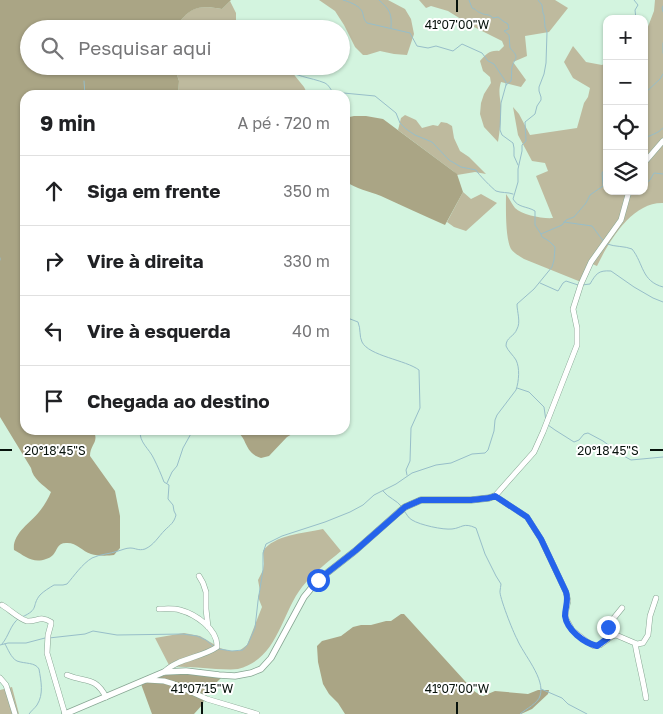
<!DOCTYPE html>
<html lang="pt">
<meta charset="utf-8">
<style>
body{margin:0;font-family:"Golos Text",sans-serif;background:#f6f6f6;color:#202124}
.controls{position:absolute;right:15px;top:15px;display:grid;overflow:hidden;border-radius:10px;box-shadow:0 1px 4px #0004}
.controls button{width:45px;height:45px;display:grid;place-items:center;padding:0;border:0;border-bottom:1px solid #e0e0e0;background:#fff;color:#202124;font:25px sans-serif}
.stop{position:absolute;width:15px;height:15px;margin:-11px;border:4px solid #2563eb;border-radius:50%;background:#fff}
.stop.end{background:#2563eb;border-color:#fff;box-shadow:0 1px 5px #0008}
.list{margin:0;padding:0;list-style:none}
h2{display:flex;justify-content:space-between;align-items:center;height:65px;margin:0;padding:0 20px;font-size:21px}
h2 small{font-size:16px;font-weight:400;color:#757577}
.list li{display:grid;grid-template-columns:32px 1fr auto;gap:15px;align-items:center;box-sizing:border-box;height:70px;padding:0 20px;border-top:1px solid #e0e0e0}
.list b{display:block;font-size:19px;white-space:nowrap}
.list em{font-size:16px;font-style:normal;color:#757577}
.icon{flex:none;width:28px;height:28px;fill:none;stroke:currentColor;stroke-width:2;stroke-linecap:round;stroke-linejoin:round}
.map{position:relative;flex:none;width:663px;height:714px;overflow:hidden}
.search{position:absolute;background:#fff;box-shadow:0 1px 4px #0004;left:20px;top:20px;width:330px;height:55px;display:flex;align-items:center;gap:12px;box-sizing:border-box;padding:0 18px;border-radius:28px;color:#757577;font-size:19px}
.panel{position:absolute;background:#fff;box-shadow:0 1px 4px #0004;left:20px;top:90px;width:330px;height:345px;border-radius:15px}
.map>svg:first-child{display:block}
.green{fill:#beba9e}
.forest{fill:#aaa585}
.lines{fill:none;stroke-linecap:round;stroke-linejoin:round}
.stream{stroke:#97bec9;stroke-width:1}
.minor-casing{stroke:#87a693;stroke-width:6}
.tertiary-casing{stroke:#87a693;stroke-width:7}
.minor{stroke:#fff;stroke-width:5}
.tertiary{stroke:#fff;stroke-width:5.5}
.route{stroke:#2563eb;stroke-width:6}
.ticks{fill:none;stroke:#07120c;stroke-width:2}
.ticks-label{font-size:12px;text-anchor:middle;fill:#07120c;stroke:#fff;stroke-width:4;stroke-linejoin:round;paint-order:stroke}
</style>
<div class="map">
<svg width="663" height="714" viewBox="0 0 663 714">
<rect width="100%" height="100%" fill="#d3f4df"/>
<path class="green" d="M319,0h69l17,9 6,10 3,15 -7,21 -13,-1 -14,-3 -13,4h-4l-8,-8 -11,-22 -9,-14z
M419,0h136l13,8 -19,24 -24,4 2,20 -14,6 13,18 -5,7 -20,-5c-3,9 -1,15 0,24 0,12 -1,24 -3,36l-14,-15 -4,-13 1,-11 3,-9 7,-11 -1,-6 -7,-6 -3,-10c6,-7 10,-11 19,-10l5,-5 -2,-5 -30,-15 -24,-15 -17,-5 -5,2z
M655,0h8v203c-31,-1 -54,38 -66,63l-7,-3 -9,19 -57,-23c-5,-3 -10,-6 -13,-10 -6,-11 -5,-43 -5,-55 3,4 6,10 9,14 7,7 28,11 38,10l-17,-42 12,-5 -3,-8 -13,-2 -14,-26 -5,-28 6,7 11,21 47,-7 7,-25 4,-6 2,-9 -17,-10 -9,-16 9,-16 13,16 16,3 5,-3v129h37v-154l10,-26z
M230,1l6,12v9l4,7h-65c14,-22 22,-24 47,-20z
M174,66h113l17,21 4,8h-130l1,-14z
M405,115l11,5 6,8 11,-3 5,1 3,-4 6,1 5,3 2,12 6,13 9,6 17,17 -11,-2 -18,3 -4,-4 -55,-41 3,-12z
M463,192l8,7 10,-5 16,9 -31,28 -12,-4 -7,-5z
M323,529l18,22c-13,11 -28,22 -39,36 -21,27 -24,72 -64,82 -7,1 -15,0 -22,0 -16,-1 -31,-3 -46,-2l-15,-29 29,-5 16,3 20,12 10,3h9l8,-6 15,-38 -4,-10 2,-6 -2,-11 5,-10 1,-6 -1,-13c11,-16 41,-18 60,-22z
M12,687l7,27h-19v-24z"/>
<path class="forest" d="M0,0h231l-9,9c-24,-4 -33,-2 -47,20h-146v37h145l5,15 -1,14h-153v335h68c7,12 -3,14 -3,26l25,35 5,25v32l-6,7c-7,1 -17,1 -23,-1 -9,-3 -15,-12 -25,-11 -9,0 -9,8 -13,12 -2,2 -4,3 -7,4 -13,5 -21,-3 -32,-9 -2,-16 16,-27 25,-38 5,-6 9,-13 12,-20 -8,-7 -18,-13 -20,-24l-31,-51z
M354,116h12l17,3 70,52 4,3 6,18 -18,33c-22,-10 -43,-19 -64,-29 -12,-5 -25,-7 -36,-15v-63z
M236,430h63l-12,7 -18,19 -8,2c-10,-3 -13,-9 -17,-18 -2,-4 -5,-7 -8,-10z
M401,614h3l70,77 6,4 3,1 12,-5 33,3 10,-4h11l-1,4 -16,15 -11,5h-176l-7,-11 -9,-9 -6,-10 -5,-22 -1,-16 5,-5 19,-5 12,-9 8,-2h10l15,-4h5z
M180,672l42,5 -17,17 -2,10 -9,10h-42l-11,-30 20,-8z"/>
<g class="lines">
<path class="stream" d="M343,0c7,2 15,5 19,11 2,5 1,8 5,12l43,10 7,13 11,2 8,-2 17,5 9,-7 20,9 6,8 6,3 12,18v3
M379,0c11,10 13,13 12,28
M469,0l3,8c4,1 5,4 9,5 5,3 7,0 12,5l5,-1 5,4 5,3 1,5 -5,2 5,4 1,13c10,10 5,9 2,19 -1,4 0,10 -1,14l-5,4 -5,18 -1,27 2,5 11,8 1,5v8l4,9
M634,0l4,5 -3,5 1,9
M663,6l-1,2 1,4
M663,43v10
M281,66c13,11 29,11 44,17 4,2 5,6 8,9l42,4 21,17 4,10 6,6 9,6 17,7 17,18 12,7 15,3c2,4 17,19 20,21 5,2 12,1 17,3
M84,81l1,14
M644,94l16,-15 3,-5
M644,139c7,-5 12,-4 19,-11
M603,185l-1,-12 5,-7
M644,185l6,-5 4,-7 9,1
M564,222l28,4 12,16
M541,234l21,-9 4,-5 8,-3 12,-14 4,-8 13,-9
M607,244c8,3 18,2 25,5 12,15 9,32 31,38
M0,258v2
M540,283l18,8 5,-8 3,-2 12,4
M582,285l8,-1c6,-10 8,-14 21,-13l23,16 19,11 10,4
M345,317l13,5c3,7 1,14 4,20 7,14 44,18 57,28l1,38 -9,20 -1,33 -4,9 1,5
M517,388l12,4 15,15 2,14
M548,425l7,5 19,12 5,-2 5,-6 4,-1 15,8 19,14 9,5 32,-3
M167,483l5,-11 5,-6 6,-18 10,-18
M383,491c5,7 14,9 19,16
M404,511c3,3 4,7 8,9 8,5 31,10 40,9 10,-1 11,-7 24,-1l9,26 11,22 5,8c0,2 -1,5 -1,7 -1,5 13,41 17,48 6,15 29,40 23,57 -2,7 -14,13 -20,18
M22,617c18,-8 9,-11 18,-22 4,-4 9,-7 14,-10h9l4,-1c7,-8 15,-20 25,-26 8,-4 18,-4 26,-7 4,-1 8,-3 12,-3 6,0 8,3 15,1 9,-4 13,-12 20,-19 5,-5 9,-7 11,-15l-2,-4 -1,-6 -5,-6 1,-14 -5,-3c-3,-8 -6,-15 -10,-23 -5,-11 -15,-16 -14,-29
M49,638l36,-4 8,-3 24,4 66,-1 14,2 9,4 7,6
M2,644c7,-8 8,-19 17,-26
M5,644c3,5 6,14 12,17 8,3 18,1 22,8 2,12 5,25 -2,36 -2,3 -6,6 -8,9
M0,645l8,-2h18l19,-5
M219,649l13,2 11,-1 5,-6 7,-16 3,-27 5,-31v-17l3,-9 16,-8 43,-14 25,-10 13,-7 11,-10 22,-11 16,-11 24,-8 15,-2 21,-9 13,-1 3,-3 6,-19 1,-11 2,-5 19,-25c3,-9 4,-22 0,-30 -3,-5 -8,-9 -10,-14 0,-9 8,-9 11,-17 4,-7 0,-17 0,-25l17,-15 18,-22 2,-7 1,-13 -6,-6 -7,-4 -1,-3 -6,-9v-14c-8,-5 -17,-3 -22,-12l5,-17v-13l4,-18v-6l4,-4 -1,-19 10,-8 2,-8 4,-6v-3l-2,-6v-4l5,-13 2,-11 1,-31 -2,-5 -1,-12 -1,-2 -1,-8 -4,-5
M541,689l21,9 6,6 19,10"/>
<g class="minor-casing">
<path id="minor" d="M644,163l19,-22
M629,191l-8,29 -30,42 -10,22 -8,25 4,19v17l-34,87 -9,20 -39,44 32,21 14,22 25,53 2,9 -2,9v9l6,11 14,11 8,5 6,-1 12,-9 4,-1 21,9 6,-1 5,-8 2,-19 6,-18
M199,576l4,7 3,9v17l2,18
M2,605c7,4 17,14 25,16 10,1 13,-6 24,1v2l-3,11 -1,18 18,61
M159,609c7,0 14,-1 21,1 15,4 38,19 37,37 -16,11 -39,11 -53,25
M608,638l1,-14 13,-16
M635,643c3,18 8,36 11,55
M67,675c19,8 28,1 39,22
M0,678l6,7 9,29
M146,680l18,1 10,3 33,15 50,15"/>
</g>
<g class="tertiary-casing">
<path id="tertiary" d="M65,714l99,-42 22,-1 33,4 16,1 16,-3 10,-4 10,-11 33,-61 14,-17 37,-29 44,-39 6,-5 16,-7h50l18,-2 6,-2"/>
</g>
<use href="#minor" class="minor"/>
<use href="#tertiary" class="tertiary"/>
</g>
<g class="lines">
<path class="route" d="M318,580l37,-29 50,-44 16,-7h50l18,-2 6,-2 32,21 14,22 25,53c3,9 -1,15 -1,24 2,14 19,27 32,30l11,-8v-11"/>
</g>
<path class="ticks" d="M457,0v12M0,450h12M650,450h13M202,702v12M457,702v12"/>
<g class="ticks-label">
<text x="457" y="29">41°07'00"W</text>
<text x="55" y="455">20°18'45"S</text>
<text x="608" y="455">20°18'45"S</text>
<text x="202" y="693">41°07'15"W</text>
<text x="457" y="693">41°07'00"W</text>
</g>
</svg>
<div class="controls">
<button>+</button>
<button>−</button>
<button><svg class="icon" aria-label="locate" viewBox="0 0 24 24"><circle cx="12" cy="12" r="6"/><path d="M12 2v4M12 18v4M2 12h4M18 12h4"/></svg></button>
<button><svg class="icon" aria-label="layers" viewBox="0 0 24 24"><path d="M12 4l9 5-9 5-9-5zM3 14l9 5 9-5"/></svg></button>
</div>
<div class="stop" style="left:318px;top:580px"></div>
<div class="stop end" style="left:608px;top:627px"></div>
<div class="search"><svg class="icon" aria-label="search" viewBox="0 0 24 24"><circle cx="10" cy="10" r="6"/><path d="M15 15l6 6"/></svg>Pesquisar aqui</div>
<section class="panel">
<h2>9 min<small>A pé · 720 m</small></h2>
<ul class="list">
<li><svg class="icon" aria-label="ahead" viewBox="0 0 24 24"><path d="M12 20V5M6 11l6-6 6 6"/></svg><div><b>Siga em frente</b></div><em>350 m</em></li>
<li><svg class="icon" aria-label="right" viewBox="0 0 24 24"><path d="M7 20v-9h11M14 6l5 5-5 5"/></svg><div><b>Vire à direita</b></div><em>330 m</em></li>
<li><svg class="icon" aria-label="left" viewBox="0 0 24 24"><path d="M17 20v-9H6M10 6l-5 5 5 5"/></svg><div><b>Vire à esquerda</b></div><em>40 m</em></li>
<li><svg class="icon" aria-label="arrive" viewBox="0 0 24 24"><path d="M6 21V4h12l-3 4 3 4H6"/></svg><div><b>Chegada ao destino</b></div></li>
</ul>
</section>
</div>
